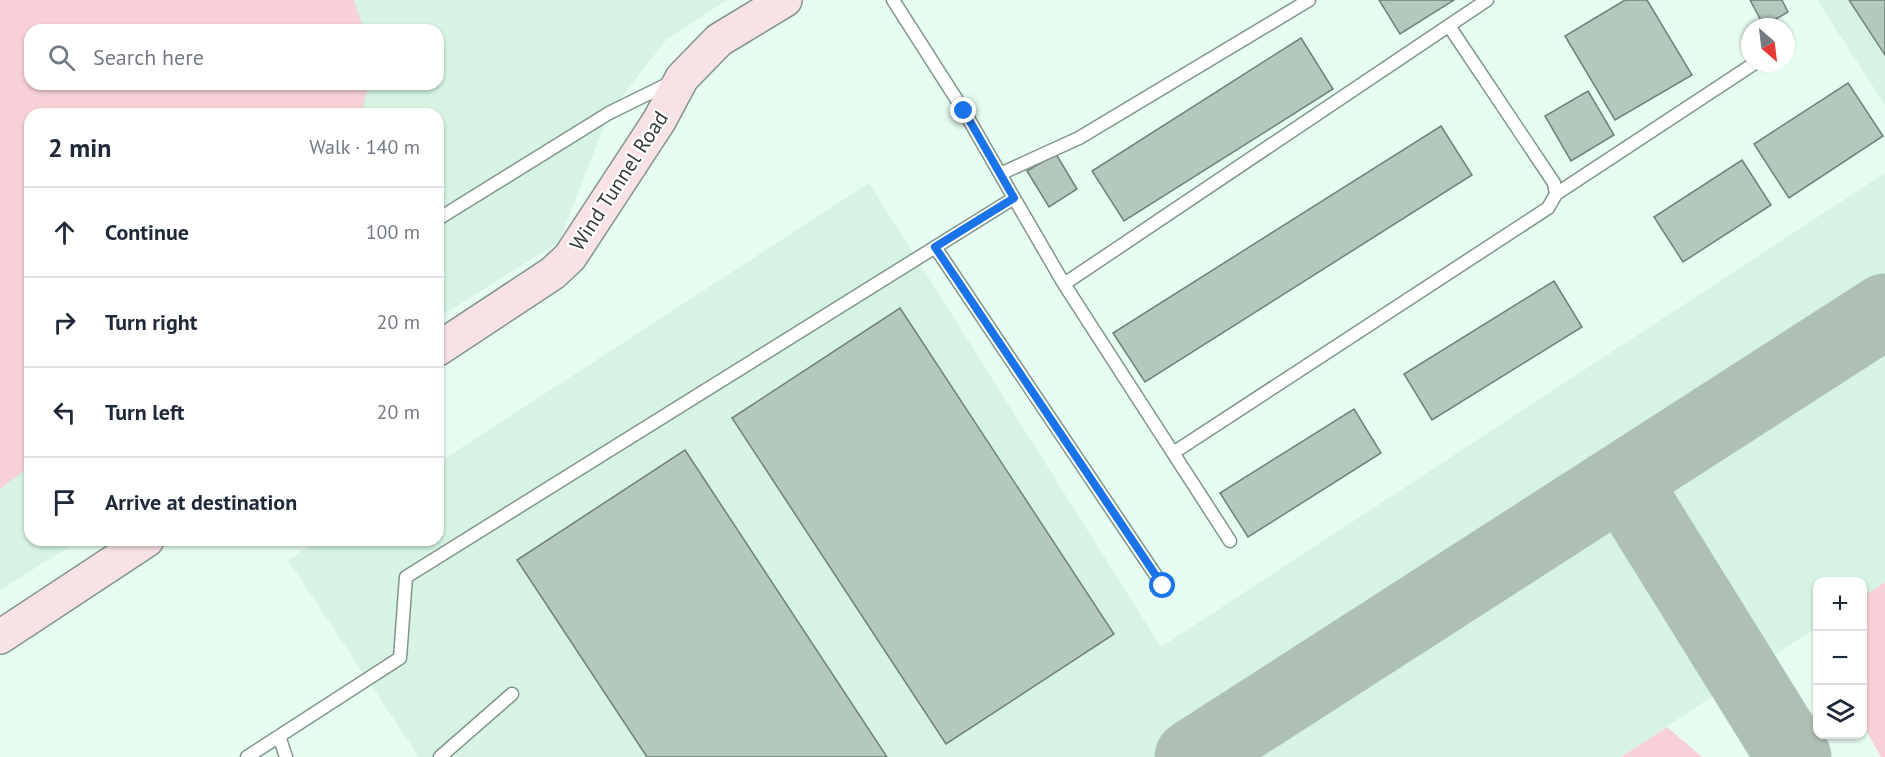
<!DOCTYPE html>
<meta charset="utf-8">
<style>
body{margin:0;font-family:"PT Sans",sans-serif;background:#f6f6f7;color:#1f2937}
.controls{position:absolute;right:18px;bottom:18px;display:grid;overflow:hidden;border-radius:12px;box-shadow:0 2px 4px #0004}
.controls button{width:54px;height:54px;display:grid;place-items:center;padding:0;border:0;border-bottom:2px solid #e0e1e3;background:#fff;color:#1f2937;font:30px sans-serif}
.compass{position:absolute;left:1741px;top:18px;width:54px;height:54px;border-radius:50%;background:#fff;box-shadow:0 2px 4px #0004;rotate:152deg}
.stop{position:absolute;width:18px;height:18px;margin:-14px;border:4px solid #1a73e8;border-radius:50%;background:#fff}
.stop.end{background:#1a73e8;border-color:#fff;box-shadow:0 2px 6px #0008}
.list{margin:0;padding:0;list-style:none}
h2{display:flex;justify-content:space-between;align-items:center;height:78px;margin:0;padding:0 24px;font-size:26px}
h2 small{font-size:20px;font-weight:400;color:#747a83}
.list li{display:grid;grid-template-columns:39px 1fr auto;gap:18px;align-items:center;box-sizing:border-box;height:90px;padding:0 24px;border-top:2px solid #e0e1e3}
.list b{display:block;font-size:22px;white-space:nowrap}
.list em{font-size:20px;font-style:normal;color:#747a83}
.icon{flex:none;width:33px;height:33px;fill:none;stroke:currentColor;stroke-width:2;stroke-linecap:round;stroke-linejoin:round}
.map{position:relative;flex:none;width:1885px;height:757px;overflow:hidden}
.search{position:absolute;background:#fff;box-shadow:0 2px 4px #0004;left:24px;top:24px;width:420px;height:66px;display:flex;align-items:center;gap:15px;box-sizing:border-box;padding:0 21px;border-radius:18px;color:#747a83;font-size:22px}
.panel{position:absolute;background:#fff;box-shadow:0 2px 4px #0004;left:24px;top:108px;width:420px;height:438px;border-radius:18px}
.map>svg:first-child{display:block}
.built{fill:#d6f3e4;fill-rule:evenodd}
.green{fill:#f8d1d8}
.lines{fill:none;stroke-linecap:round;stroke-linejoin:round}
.taxiway{stroke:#aec0b6;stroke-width:75}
.building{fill:#b4c8be;stroke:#6e8277;stroke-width:1.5}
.lane-casing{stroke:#81958b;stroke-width:15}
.secondary-casing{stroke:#81958b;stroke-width:36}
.lane{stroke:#fff;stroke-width:12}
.secondary{stroke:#f8e2e6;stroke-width:33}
.route{stroke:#1a73e8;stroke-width:8}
.labels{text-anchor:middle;stroke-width:4.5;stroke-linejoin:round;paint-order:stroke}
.street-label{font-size:21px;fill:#333b37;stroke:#fff}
</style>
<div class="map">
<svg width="1885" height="757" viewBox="0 0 1885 757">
<rect width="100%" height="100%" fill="#e7fdf1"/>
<path class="built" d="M0,0h727l-60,39 -58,74 -50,129 -121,76v-204h-408v426h50l-80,50zM30,30h408v54h-408z
M1817,0h68v105z
M1885,173v409l-22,15 -1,-15h-44l-1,45 -196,130h-1202l-131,-197 31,-20h119v-77l431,-280 292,464z"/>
<path class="green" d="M0,0h354l10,30h-334v54h338l-6,30h-332v352l-30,23z
M1885,582v175h-4l-18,-32 -1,-128z
M1667,727l35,30h-81z"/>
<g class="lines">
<path class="taxiway" d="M1622,480l172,277
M1192,757l693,-446"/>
</g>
<path class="building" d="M1379,0h75l-54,34z
M1625,0h22l45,75 -77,45 -50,-84z
M1750,0h32l6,12 -24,14z
M1849,0h36v55z
M1301,38l32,51 -209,132 -32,-50z
M1848,83l35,53 -94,62 -35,-54z
M1588,91l26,44 -43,26 -26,-45z
M1441,126l31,49 -327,207 -32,-49z
M1056,154l21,35 -28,18 -22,-36z
M1742,160l29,45 -88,57 -29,-45z
M1554,281l28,46 -150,93 -28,-46z
M900,308l214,326 -168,110 -214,-326z
M1354,409l27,44 -133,84 -28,-44z
M685,450l202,307h-240l-130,-197z"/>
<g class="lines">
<g class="lane-casing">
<path id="lane" d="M1000,174l79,-36 230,-138
M1556,194l199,-131
M1014,198l50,86 166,257
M438,219l171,-106 61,-30
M935,247l228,339
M1064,284l423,-284
M1173,453l375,-245 8,-14 -2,-11 -105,-157
M279,736l7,21
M247,757l153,-99 6,-81 608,-379 -50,-87 -71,-111
M440,757l72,-63"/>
</g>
<g class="secondary-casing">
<path id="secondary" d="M438,349l115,-76 17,-16 89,-136 23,-43 37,-38 66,-40
M0,637l147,-97"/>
</g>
<use href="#lane" class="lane"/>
<use href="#secondary" class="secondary"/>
</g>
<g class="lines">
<path class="route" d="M964,111l50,87 -79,49 228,339"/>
</g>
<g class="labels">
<g class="street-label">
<text transform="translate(619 181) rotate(-57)" y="7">Wind Tunnel Road</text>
</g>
</g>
</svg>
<div class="controls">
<button>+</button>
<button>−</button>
<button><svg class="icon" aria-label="layers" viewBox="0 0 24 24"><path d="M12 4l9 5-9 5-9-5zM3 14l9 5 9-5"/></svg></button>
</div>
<svg class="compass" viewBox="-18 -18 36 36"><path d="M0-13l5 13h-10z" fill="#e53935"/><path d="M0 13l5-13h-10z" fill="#747a83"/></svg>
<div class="stop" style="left:1163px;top:586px"></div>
<div class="stop end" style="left:964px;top:111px"></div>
<div class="search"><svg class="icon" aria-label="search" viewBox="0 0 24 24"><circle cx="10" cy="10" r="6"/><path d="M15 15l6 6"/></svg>Search here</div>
<section class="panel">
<h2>2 min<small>Walk · 140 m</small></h2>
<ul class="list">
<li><svg class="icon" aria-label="ahead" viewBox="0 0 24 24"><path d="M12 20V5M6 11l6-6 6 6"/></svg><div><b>Continue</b></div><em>100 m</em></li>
<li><svg class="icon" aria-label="right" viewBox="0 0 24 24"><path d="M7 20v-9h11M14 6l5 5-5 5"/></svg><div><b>Turn right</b></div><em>20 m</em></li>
<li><svg class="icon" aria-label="left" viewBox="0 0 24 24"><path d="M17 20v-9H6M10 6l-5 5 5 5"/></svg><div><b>Turn left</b></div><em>20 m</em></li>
<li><svg class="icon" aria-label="arrive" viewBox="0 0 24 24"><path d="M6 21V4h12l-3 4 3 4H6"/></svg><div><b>Arrive at destination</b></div></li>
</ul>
</section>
</div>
